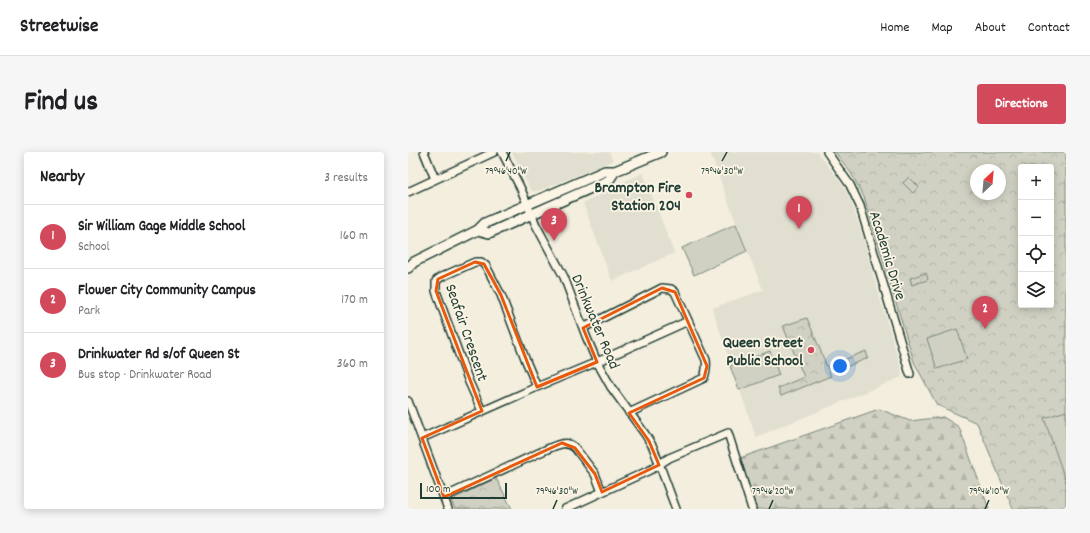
<!DOCTYPE html>
<meta charset="utf-8">
<style>
body{margin:0;font-family:Dekko,sans-serif;background:#f6f6f6;color:#202124}
.controls{position:absolute;right:12px;top:12px;display:grid;overflow:hidden;border-radius:4px;box-shadow:0 2px 10px #0003}
.controls button{width:36px;height:36px;display:grid;place-items:center;padding:0;border:0;border-bottom:1px solid #e0e0e0;background:#fff;color:#202124;font:20px sans-serif}
.compass{position:absolute;left:562px;top:12px;width:36px;height:36px;border-radius:50%;background:#fff;box-shadow:0 2px 10px #0003;rotate:26deg}
.scale{position:absolute;left:12px;bottom:10px;width:87px;box-sizing:border-box;padding-left:4px;border:2px solid #1f3d34;border-top:0;font-size:11px;line-height:14px;white-space:nowrap;color:#1f3d34;-webkit-text-stroke:3px #fcf5e5;paint-order:stroke}
.you{position:absolute;left:432px;top:214px;width:14px;height:14px;margin:-10px;border:3px solid #fff;border-radius:50%;background:#1a73e8;box-shadow:0 0 0 6px #1a73e833}
.badge{display:grid;place-items:center;width:26px;height:26px;border-radius:50%;background:#d1495b;color:#fff;font-size:13px;font-weight:700}
.pin{position:absolute;translate:-50% -33px;filter:drop-shadow(0 1px 2px #0008)}
.pin::after{content:'';position:absolute;top:21px;width:14px;height:12px;background:inherit;clip-path:polygon(0 0,100% 0,50% 100%)}
.list{margin:0;padding:0;list-style:none}
h2{display:flex;justify-content:space-between;align-items:center;height:52px;margin:0;padding:0 16px;font-size:17px}
h2 small{font-size:13px;font-weight:400;color:#757577}
.list li{display:grid;grid-template-columns:26px 1fr auto;gap:12px;align-items:center;box-sizing:border-box;height:64px;padding:0 16px;border-top:1px solid #e0e0e0}
.list b{display:block;font-size:15px;white-space:nowrap}
.list p{margin:0;font-size:13px;white-space:nowrap;color:#757577}
.list em{font-size:13px;font-style:normal;color:#757577}
.icon{flex:none;width:22px;height:22px;fill:none;stroke:currentColor;stroke-width:2;stroke-linecap:round;stroke-linejoin:round}
.map{position:relative;flex:none;width:658px;height:357px;overflow:hidden;border-radius:4px}
header{display:flex;align-items:center;gap:24px;box-sizing:border-box;height:56px;padding:0 20px;background:#fff;border-bottom:1px solid #e0e0e0}
header strong{font-size:19px}
nav{display:flex;gap:22px;margin-inline-start:auto;font-size:14px}
.intro{display:flex;align-items:center;justify-content:space-between;box-sizing:border-box;height:96px;padding:0 24px}
h1{margin:0;font-size:28px}
.button{padding:10px 18px;border-radius:4px;background:#d1495b;color:#fff;font-size:14px;font-weight:700}
main{display:flex;gap:24px;padding:0 24px}
aside{flex:1;background:#fff;border-radius:4px;box-shadow:0 2px 10px #0003}
.map>svg:first-child{display:block}
.built{fill:#e1dfd0}
.forest{fill:url(#forest-firs);stroke:#78877b}
.park{fill:url(#park-crowns);stroke:#78877b;fill-rule:evenodd}
.garden{fill:url(#garden-furrows);stroke:#78877b}
.pitch{fill:#d0d1c2;stroke:#78877b}
.lines{fill:none;stroke-linecap:round;stroke-linejoin:round}
.minor-casing{stroke:#1f3d34;stroke-width:10}
.major-casing{stroke:#1f3d34;stroke-width:12}
.minor{stroke:#fcf5e5;stroke-width:7}
.major{stroke:#fcf5e5;stroke-width:9}
.marked{fill:none;stroke:#e8590c;stroke-width:3;stroke-linejoin:round}
.ticks{fill:none;stroke:#1f3d34;stroke-width:1.5}
.poi-dot{fill:#d1495b;stroke:#fcf5e5;stroke-width:1.5}
.labels{text-anchor:middle;stroke-width:3.5;stroke-linejoin:round;paint-order:stroke}
.poi-label{font-size:16px;font-weight:bold;fill:#1f3d34;stroke:#fcf5e5;text-anchor:end}
.street-label{font-size:16px;fill:#1f3d34;stroke:#fcf5e5}
.ticks-label{font-size:10px;text-anchor:middle;fill:#1f3d34;stroke:#fcf5e5;stroke-width:3.5;stroke-linejoin:round;paint-order:stroke}
</style>
<header>
<strong>Streetwise</strong>
<nav><a>Home</a><a>Map</a><a>About</a><a>Contact</a></nav>
</header>
<div class="intro"><h1>Find us</h1><a class="button">Directions</a></div>
<main>
<aside>
<h2>Nearby<small>3 results</small></h2>
<ul class="list">
<li><span class="badge">1</span><div><b>Sir William Gage Middle School</b><p>School</p></div><em>160 m</em></li>
<li><span class="badge">2</span><div><b>Flower City Community Campus</b><p>Park</p></div><em>170 m</em></li>
<li><span class="badge">3</span><div><b>Drinkwater Rd s/of Queen St</b><p>Bus stop · Drinkwater Road</p></div><em>360 m</em></li>
</ul>
</aside>
<div class="map">
<svg width="658" height="357" viewBox="0 0 658 357">
<defs>
<pattern id="forest-firs" width="22" height="20" patternUnits="userSpaceOnUse"><rect width="22" height="20" fill="#d0d1c2"/><path d="M5 1l3.5 6h-7zM16 11l3.5 6h-7z" fill="#b2b4a7"/></pattern>
<pattern id="park-crowns" width="20" height="18" patternUnits="userSpaceOnUse"><rect width="20" height="18" fill="#d0d1c2"/><path d="M2 6a3 3 0 1 1 6 0M12 15a3 3 0 1 1 6 0" fill="none" stroke="#b2b4a7"/></pattern>
<pattern id="garden-furrows" width="10" height="10" patternUnits="userSpaceOnUse"><rect width="10" height="10" fill="#d0d1c2"/><path d="M-1 1l2-2M0 10L10 0M9 11l2-2" fill="none" stroke="#b2b4a7"/></pattern>
</defs>
<rect width="100%" height="100%" fill="#f3eede"/>
<filter id="ink" filterUnits="userSpaceOnUse"><feTurbulence type="fractalNoise" baseFrequency=".025" numOctaves="2"/><feDisplacementMap in="SourceGraphic" scale="8" xChannelSelector="R" yChannelSelector="G"/><feConvolveMatrix kernelMatrix="1 2 1 2 8 2 1 2 1" color-interpolation-filters="sRGB"/></filter>
<g filter="url(#ink)">
<path class="built" d="M104,0h97l4,9 -75,30h-6l-2,-2z
M302,0h107l25,32 9,17 17,53v4l33,111 1,8 -146,60 -44,-129 51,-18 -29,-73z
M235,21l31,80 -62,28 -29,-78 36,-17 7,-5z"/>
<path class="forest" d="M471,257l31,12 33,-4 16,10 30,82h-233l-16,-51z"/>
<path class="park" d="M427,0h231v357h-53l-36,-86 -40,-18 -23,-43 -50,-165 -13,-24zM613,15h30v138h-30zM568,18h24v24h-24z
M399,166l24,58 -50,20 -3,-8 26,-11 -21,-51z
M458,199l2,7 -34,14 -3,-7z
M88,326l16,31h-57l-4,-9z"/>
<path class="garden" d="M518,121l2,6 -1,1 -15,5 -2,-7z"/>
<path class="pitch" d="M501,25l10,10 -6,6 -10,-10z
M328,72l11,27 -53,24 -12,-27z
M549,177l10,30 -30,10 -10,-30z
M362,199l9,24 -40,15 -9,-24z
M658,259v71l-22,-64z"/>
<g class="lines">
<g class="minor-casing">
<path id="minor" d="M16,0l11,27
M94,0l18,35 16,38 28,52 22,59 11,26 14,25 34,47 8,13 17,46 6,16
M419,0l23,33 10,21 50,168
M0,40l86,-40
M175,176l79,-40 9,1 4,3 31,68c1,7 0,12 -2,18l-75,35
M0,249l40,108
M74,259l-13,-29 -33,-91v-10l5,-4 34,-15h6l5,4 15,29 25,66 11,26
M14,286l115,-51 60,-25 91,-41
M36,345l101,-47c10,-4 21,-11 30,-2l20,26 7,18
M157,357l87,-40 17,-11 59,-25 24,76"/>
</g>
<g class="major-casing">
<path id="major" d="M70,78l11,3 120,-53 6,-9
M0,116l6,-6 64,-32 7,-7 120,-52h10l46,-19"/>
</g>
<use href="#minor" class="minor"/>
<use href="#major" class="major"/>
</g>
</g>
<path class="marked" d="M67,110l9,2 17,31 36,92 60,-25 -14,-34 79,-40 13,4 32,74 -3,12 -75,35 20,28 10,24 -57,27 -7,-18 -20,-26 -13,-5 -118,54 -22,-59 60,-27 -46,-120 2,-12z"/>
<path class="ticks" d="M98,9l4,-9M314,9l5,-9M145,357l4,-9M361,357l4,-9M577,357l4,-9"/>
<g class="poi-dot">
<circle cx="281" cy="43" r="4"/>
<circle cx="403" cy="198" r="4"/>
</g>
<g class="labels">
<g class="poi-label">
<text x="273" y="40">Brampton Fire<tspan x="273" dy="18">Station 204</tspan></text>
<text x="395" y="195">Queen Street<tspan x="395" dy="18">Public School</tspan></text>
</g>
<g class="street-label">
<text transform="translate(481 103) rotate(73)" y="6">Academic Drive</text>
<text transform="translate(189 169) rotate(67)" y="6">Drinkwater Road</text>
<text transform="translate(60 180) rotate(71)" y="6">Seafair Crescent</text>
</g>
</g>
<g class="ticks-label">
<text x="98" y="22">79°46'40"W</text>
<text x="314" y="22">79°46'30"W</text>
<text x="149" y="342">79°46'30"W</text>
<text x="365" y="342">79°46'20"W</text>
<text x="581" y="342">79°46'10"W</text>
</g>
</svg>
<div class="controls">
<button>+</button>
<button>−</button>
<button><svg class="icon" aria-label="locate" viewBox="0 0 24 24"><circle cx="12" cy="12" r="6"/><path d="M12 2v4M12 18v4M2 12h4M18 12h4"/></svg></button>
<button><svg class="icon" aria-label="layers" viewBox="0 0 24 24"><path d="M12 4l9 5-9 5-9-5zM3 14l9 5 9-5"/></svg></button>
</div>
<svg class="compass" viewBox="-18 -18 36 36"><path d="M0-13l5 13h-10z" fill="#e53935"/><path d="M0 13l5-13h-10z" fill="#757577"/></svg>
<div class="scale">100 m</div>
<div class="you"></div>
<div class="pin badge" style="left:391px;top:77px">1</div>
<div class="pin badge" style="left:577px;top:177px">2</div>
<div class="pin badge" style="left:146px;top:89px">3</div>
</div>
</main>
